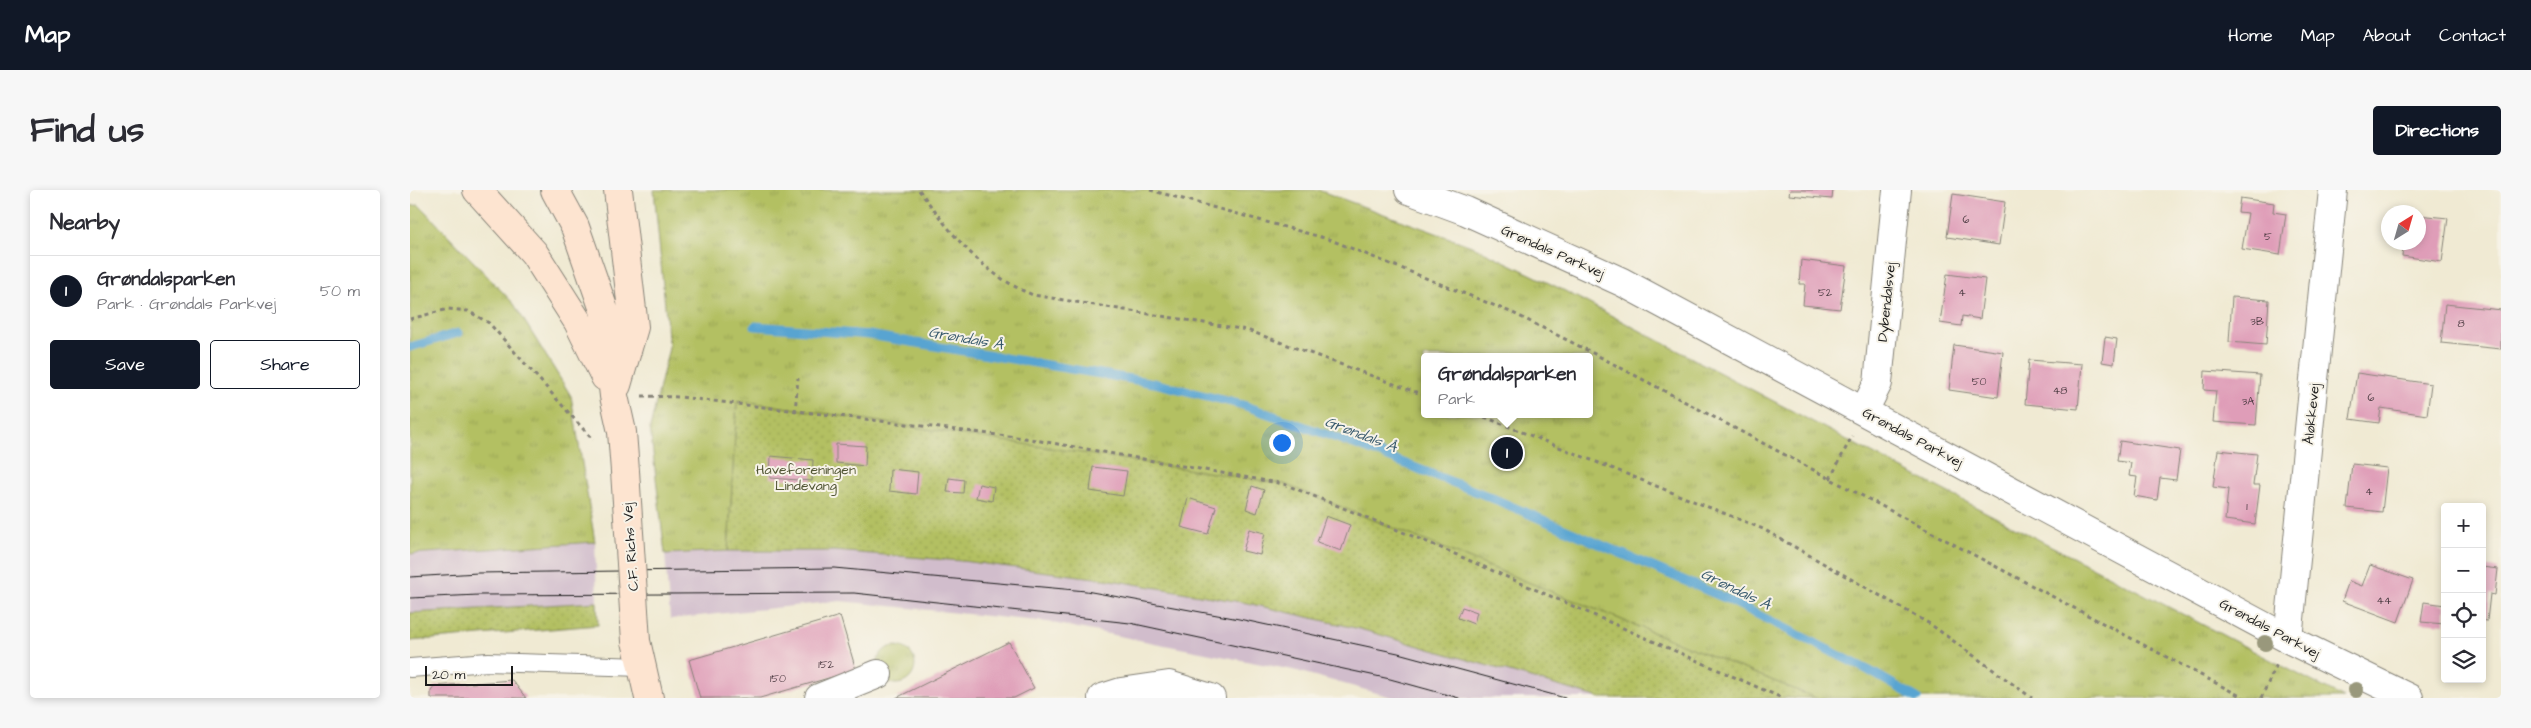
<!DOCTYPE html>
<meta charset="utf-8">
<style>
body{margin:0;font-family:"Architects Daughter",sans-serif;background:#f7f7f7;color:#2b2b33}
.controls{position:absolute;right:15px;bottom:15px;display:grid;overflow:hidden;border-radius:5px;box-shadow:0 2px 8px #0003}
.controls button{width:45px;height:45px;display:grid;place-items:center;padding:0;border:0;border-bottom:1px solid #e1e1e2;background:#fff;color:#2b2b33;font:25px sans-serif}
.compass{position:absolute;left:1971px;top:15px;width:45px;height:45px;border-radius:50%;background:#fff;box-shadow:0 2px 8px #0003;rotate:37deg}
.scale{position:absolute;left:15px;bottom:12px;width:88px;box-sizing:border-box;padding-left:5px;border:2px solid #1c1c1c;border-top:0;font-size:14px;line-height:18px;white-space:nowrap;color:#1c1c1c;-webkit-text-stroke:4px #f7f3e8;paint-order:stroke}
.you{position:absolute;left:871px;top:252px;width:18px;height:18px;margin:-12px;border:4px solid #fff;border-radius:50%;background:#1a73e8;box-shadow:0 0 0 8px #1a73e833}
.badge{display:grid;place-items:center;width:32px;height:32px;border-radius:50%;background:#111827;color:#fff;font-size:16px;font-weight:700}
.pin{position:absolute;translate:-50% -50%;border:2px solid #fff;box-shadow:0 1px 5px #0006}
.popup{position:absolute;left:1011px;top:163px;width:172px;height:65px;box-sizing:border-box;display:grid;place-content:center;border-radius:5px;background:#fff;filter:drop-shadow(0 1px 4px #0005);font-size:16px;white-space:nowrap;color:#7c7c81}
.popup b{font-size:19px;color:#2b2b33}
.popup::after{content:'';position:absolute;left:50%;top:100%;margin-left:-10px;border:10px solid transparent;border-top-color:#fff}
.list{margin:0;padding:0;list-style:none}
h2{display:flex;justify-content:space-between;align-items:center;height:65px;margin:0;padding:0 20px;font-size:21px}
h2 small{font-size:16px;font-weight:400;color:#7c7c81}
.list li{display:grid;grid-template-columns:32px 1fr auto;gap:15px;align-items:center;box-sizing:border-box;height:70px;padding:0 20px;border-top:1px solid #e1e1e2}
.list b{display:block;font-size:19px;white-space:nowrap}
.list p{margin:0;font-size:16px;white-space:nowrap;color:#7c7c81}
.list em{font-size:16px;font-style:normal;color:#7c7c81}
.actions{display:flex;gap:10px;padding:15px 20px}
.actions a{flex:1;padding:11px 0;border:1px solid #111827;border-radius:5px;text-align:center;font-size:18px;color:#111827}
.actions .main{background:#111827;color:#fff}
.icon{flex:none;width:28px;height:28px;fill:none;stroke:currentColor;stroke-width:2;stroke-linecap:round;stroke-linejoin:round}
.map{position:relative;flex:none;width:2091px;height:508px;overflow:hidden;border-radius:5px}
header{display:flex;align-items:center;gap:30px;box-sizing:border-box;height:70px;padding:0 25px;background:#111827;color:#fff}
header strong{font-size:24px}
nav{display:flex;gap:28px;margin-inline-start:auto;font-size:18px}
.intro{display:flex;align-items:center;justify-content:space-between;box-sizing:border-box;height:120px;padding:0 30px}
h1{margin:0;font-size:35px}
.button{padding:12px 22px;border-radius:5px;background:#111827;color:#fff;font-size:18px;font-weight:700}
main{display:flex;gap:30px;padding:0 30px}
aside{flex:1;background:#fff;border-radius:5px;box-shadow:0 2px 8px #0003}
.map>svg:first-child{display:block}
.railway{fill:#d1bdcc}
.grass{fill:url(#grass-dots);stroke:#686e3f}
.park{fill:url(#park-tufts);stroke:#686e3f;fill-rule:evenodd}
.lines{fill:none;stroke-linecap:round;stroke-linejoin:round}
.stream{stroke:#59a4d1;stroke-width:9}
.building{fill:#df9db8}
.lane-casing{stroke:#868378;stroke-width:20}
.street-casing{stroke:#868378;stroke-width:30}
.secondary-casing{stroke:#868378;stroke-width:30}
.path{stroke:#868378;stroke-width:3;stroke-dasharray:4 4;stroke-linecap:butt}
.lane{stroke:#fff;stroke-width:18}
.street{stroke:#fff;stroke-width:28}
.secondary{stroke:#fde4d0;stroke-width:28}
.tram{stroke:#1c1c1c;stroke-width:1}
.secondary-bridge-casing{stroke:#868378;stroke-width:30;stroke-linecap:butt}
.secondary-bridge{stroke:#fde4d0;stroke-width:28}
.tree{fill:#99987c}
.labels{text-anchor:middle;stroke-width:4;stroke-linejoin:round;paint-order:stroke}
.number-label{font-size:11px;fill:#4d3c43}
.street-label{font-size:14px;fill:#1c1c1c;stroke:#f7f3e8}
.park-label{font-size:14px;fill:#515534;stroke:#f7f3e8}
.water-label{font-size:15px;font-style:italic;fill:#37596d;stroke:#f7f3e8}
</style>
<header>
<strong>Map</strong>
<nav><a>Home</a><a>Map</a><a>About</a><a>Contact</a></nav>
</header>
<div class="intro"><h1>Find us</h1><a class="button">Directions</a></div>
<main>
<aside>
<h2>Nearby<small></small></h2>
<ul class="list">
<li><span class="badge">1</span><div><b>Grøndalsparken</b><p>Park · Grøndals Parkvej</p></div><em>50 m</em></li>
</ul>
<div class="actions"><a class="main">Save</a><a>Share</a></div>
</aside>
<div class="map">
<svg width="2091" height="508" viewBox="0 0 2091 508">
<defs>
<pattern id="grass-dots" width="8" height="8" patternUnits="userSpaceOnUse" patternTransform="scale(1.25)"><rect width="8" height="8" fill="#b3c062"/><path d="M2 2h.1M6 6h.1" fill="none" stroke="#99a454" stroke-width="1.8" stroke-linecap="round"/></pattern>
<pattern id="park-tufts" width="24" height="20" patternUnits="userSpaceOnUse" patternTransform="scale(1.25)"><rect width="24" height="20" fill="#b3c062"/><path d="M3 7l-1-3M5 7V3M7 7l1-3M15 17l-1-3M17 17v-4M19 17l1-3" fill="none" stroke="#99a454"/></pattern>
</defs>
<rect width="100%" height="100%" fill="#f7f3e8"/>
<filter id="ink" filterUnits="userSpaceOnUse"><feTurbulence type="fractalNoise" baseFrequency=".02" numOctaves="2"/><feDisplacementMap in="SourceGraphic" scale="10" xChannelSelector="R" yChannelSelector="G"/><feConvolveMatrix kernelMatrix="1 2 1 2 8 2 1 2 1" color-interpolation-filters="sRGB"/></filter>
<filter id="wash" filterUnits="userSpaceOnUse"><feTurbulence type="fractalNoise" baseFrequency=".0096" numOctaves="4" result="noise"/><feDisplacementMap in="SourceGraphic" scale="20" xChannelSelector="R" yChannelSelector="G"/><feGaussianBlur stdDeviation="1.12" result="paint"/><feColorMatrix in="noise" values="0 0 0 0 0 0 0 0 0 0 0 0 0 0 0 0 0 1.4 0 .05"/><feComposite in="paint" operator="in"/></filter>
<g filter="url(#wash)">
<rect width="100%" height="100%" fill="#f0ead3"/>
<path class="railway" d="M185,352l2,60 -187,11v-59z
M318,361h106l128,10 149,19 136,23 113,26 240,69h-205l-102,-28 -246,-48 -207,-21 -170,18 -5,-65z"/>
<path class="grass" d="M327,205l546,82 537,221h-220l-240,-69 -113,-26 -136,-23 -149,-19 -128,-10h-106z
M187,412l1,23 -188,16v-28z"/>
<path class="park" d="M244,0h664l159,58 86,42 305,161 476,247h-528l-532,-214 -540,-83h-7l-9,150 -63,3 -15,-126 19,-80zM1014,167h166v57h-166z
M9,15l95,99 57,92 24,146 -185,12v-348z
M467 475a19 19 0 1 1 38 0a19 19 0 1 1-38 0Z"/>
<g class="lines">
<path class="stream" d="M345,136l114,9 285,48 89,22 122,43 120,47 240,103 143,72 49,28
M0,157l48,-14"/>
</g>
<g id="blocks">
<path class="building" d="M1380,0h43l-1,9 -43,-4z
M1543,4l52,8 -6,43 -52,-8z
M1830,8l34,5 -1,9 13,2 -6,41 -38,-6 6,-36 -10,-1z
M2008,25l30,3 -6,44 -40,-6 2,-14h14z
M1391,70l45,6 -6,43 -37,-4 2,-21h-6z
M1537,84l38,5 -5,40 -18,-3 -1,10 -21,-3z
M1822,107l37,3 -3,45 -37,-3z
M2035,114l56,6v39l-60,-6z
M1695,147l12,2 -3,25 -12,-2z
M1544,155l49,7 -5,45 -49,-7z
M1619,170l53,4 -4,45 -53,-5z
M1795,181l55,4 -4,50 -43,-3 3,-31 -12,-1z
M1947,183l74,11 -4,31 -46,-7 -2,15 -29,-4z
M1710,251l60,9 -4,30 -16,-2 -3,22 -23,-4 3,-19 -8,-1 2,-13 -14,-2z
M426,254l30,2 -1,20 -29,-3z
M1808,260l39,4 -4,31h7l-5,39 -30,-4 3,-31 -15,-2z
M361,266l42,4 -1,21 -42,-3z
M1942,274l35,4 -5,44 -35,-4z
M683,277l34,4 -4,25 -33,-5z
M480,279l28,3 -2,22 -27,-3z
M539,288l15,2 -1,13 -16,-1z
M569,294l15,3 -2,14 -16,-3z
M842,296l12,4 -7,23 -11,-4z
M778,308l28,9 -8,27 -27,-7z
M916,326l24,9 -9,26 -24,-9z
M839,339l16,4 -5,22 -17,-4z
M1960,375l43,15 -15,42 -56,-21 7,-20 13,5z
M2072,377l16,2 -3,26 -5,-1 -3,27 -5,-1z
M2014,412l21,3v19l-24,-2z
M1052,417l15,5 -3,12 -16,-6z
M430,426l16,54 -96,28h-60l-11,-38z
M599,452l25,46 -20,10h-118z
M102,490l14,18h-95v-7l4,-5z"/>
</g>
</g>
<g filter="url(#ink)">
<use href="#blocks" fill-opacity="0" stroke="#868378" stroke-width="1"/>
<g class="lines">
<g class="lane-casing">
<path id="lane" d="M0,478l78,-6 154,5"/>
</g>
<g class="street-casing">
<path id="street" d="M999,0l57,21 156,71 666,357 121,59
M1454,221l14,-28 19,-193
M1878,449l45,-449
M409,508l59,-24
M692,508l19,-6 48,-7 42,13"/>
</g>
<g class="secondary-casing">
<path id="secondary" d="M67,0l57,63 44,69 27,55
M145,0l20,37 29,83 10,86 8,36 3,39
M207,195l17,-58 -16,-137
M226,451l13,57"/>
</g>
<path class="path" d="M509,0c32,43 62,84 114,105l214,35 177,65
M740,0l178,49 185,74 76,38 655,347
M0,129l38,-10 20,2 21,12 104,117
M232,206l37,1 345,41 260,46 148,60 350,154
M385,222l3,-34
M1067,224l286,115 167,95 102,74
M1420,289l22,-43
M1851,508l16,-34"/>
<use href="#lane" class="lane"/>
<use href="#street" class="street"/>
<use href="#secondary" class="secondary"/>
<path class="tram" d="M0,387l68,-4 356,-5 252,23 153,28 159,34 167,45
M0,408l69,-3 375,-2 276,30 260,56 69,19"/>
<g class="secondary-bridge-casing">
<path id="secondary-bridge" d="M215,281l11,170"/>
</g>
<use href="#secondary-bridge" class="secondary-bridge"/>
</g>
<g class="tree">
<circle cx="1855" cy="453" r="8"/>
<circle cx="1946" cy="500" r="8"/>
</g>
</g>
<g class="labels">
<g class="number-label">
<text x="1556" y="33">6</text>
<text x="1858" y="50">5</text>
<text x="1415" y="106">52</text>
<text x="1552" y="106">4</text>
<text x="1847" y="135">3B</text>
<text x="2051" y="137">8</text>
<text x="1569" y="195">50</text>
<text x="1650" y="204">48</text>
<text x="1961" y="211">6</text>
<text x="1838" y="215">3A</text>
<text x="1959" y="305">4</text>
<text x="1837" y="320">1</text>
<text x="1974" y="414">44</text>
<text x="416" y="478">152</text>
<text x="368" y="492">150</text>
</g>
<g class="street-label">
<text transform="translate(1143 61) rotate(24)" y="5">Grøndals Parkvej</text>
<text transform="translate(1476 112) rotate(-84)" y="5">Dybendalsvej</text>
<text transform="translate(1901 224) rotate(-84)" y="5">Åløkkevej</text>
<text transform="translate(1503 247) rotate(28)" y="5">Grøndals Parkvej</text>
<text transform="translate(220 357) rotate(-94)" y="5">C.F. Richs Vej</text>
<text transform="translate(1860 438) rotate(28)" y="5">Grøndals Parkvej</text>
</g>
<g class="park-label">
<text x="396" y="284">Haveforeningen<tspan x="396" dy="16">Lindevang</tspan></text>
</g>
<g class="water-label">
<text transform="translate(556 148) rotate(10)" y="5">Grøndals Å</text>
<text transform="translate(951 244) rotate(21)" y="5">Grøndals Å</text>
<text transform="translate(1326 399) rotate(26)" y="5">Grøndals Å</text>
</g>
</g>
</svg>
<div class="controls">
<button>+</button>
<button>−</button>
<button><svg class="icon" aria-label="locate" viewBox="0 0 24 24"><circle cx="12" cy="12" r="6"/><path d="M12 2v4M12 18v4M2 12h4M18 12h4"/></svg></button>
<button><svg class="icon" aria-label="layers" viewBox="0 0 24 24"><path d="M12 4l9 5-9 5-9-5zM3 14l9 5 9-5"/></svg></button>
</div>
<svg class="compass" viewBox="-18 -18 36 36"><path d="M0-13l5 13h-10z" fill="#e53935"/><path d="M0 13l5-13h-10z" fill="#7c7c81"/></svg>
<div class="scale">20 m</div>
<div class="you"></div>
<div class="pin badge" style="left:1097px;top:263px">1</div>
<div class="popup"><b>Grøndalsparken</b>Park</div>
</div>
</main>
